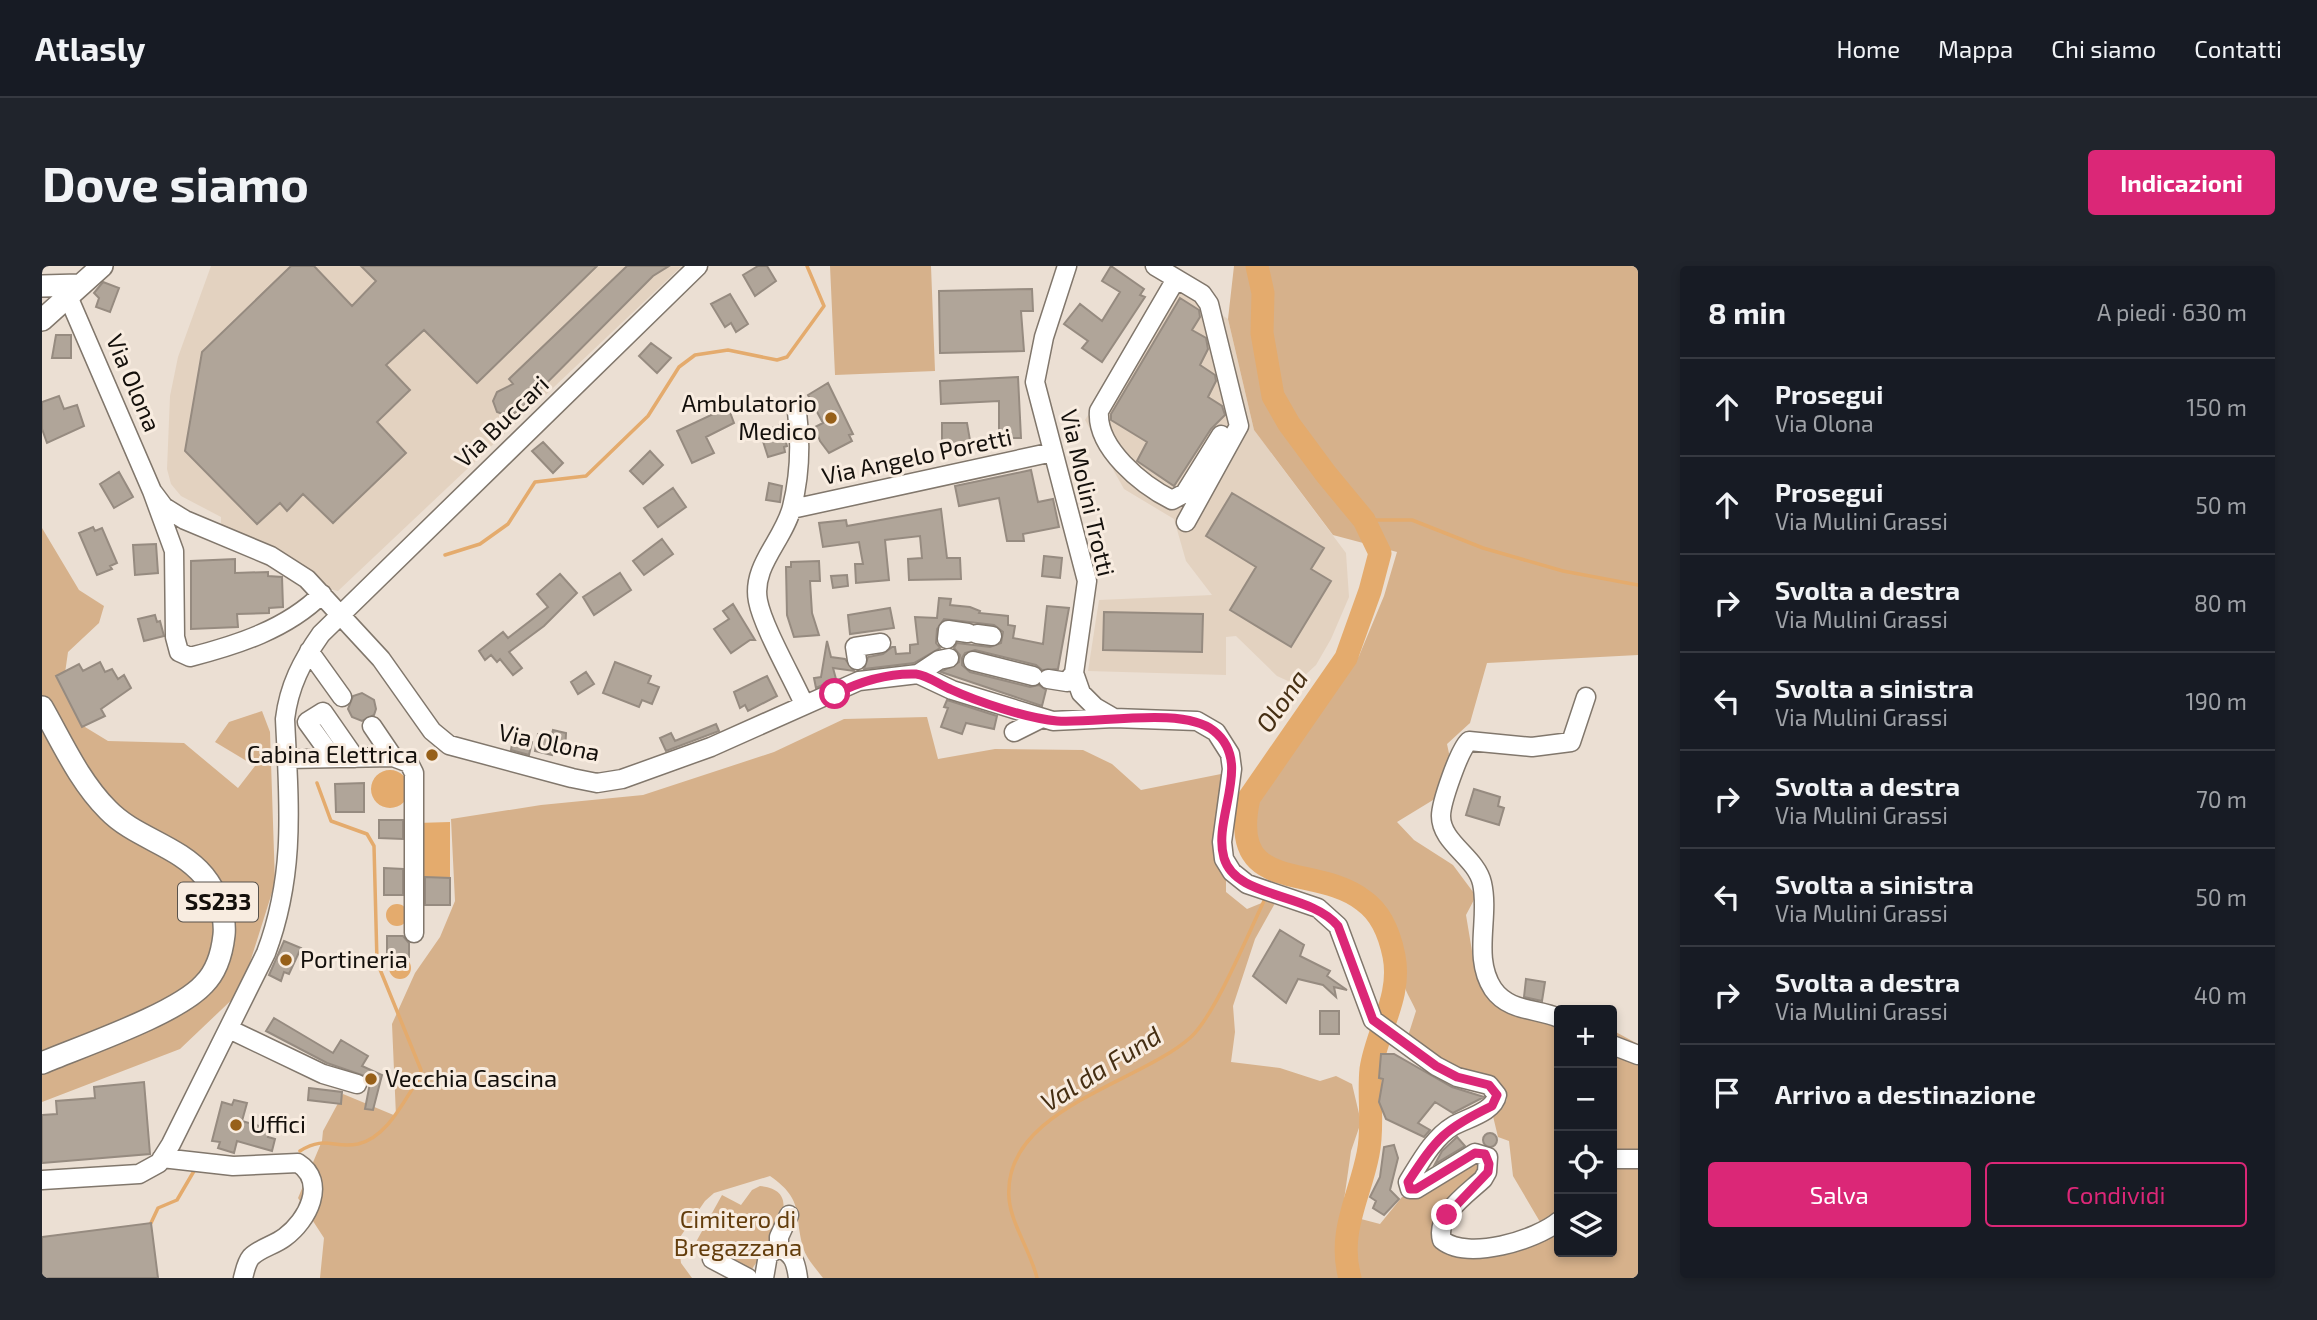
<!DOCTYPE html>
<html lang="it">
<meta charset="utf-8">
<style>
body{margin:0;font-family:"Exo 2",sans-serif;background:#20242c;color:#f1f3f6}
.controls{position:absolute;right:21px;bottom:21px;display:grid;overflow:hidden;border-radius:7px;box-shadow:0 4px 10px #0003}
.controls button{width:63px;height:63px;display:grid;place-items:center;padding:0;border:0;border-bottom:2px solid #363941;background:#171b24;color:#f1f3f6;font:35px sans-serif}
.stop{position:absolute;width:21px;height:21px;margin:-16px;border:5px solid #db2777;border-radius:50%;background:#fff}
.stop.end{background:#db2777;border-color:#fff;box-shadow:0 2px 7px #0008}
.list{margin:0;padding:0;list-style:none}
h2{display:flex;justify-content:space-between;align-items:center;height:91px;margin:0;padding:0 28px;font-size:30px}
h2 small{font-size:23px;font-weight:400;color:#9ea1a6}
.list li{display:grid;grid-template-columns:46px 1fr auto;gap:21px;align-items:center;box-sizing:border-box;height:98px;padding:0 28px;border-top:2px solid #363941}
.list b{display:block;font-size:26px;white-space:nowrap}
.list p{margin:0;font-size:23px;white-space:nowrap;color:#9ea1a6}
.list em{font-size:23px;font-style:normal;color:#9ea1a6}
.actions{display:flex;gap:14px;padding:21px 28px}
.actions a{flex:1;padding:16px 0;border:2px solid #db2777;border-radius:7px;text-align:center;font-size:24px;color:#db2777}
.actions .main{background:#db2777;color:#fff}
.icon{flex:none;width:38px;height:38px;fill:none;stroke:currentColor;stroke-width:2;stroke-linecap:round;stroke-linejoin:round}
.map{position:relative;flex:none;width:1596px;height:1012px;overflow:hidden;border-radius:7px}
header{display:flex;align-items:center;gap:42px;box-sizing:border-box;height:98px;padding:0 35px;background:#171b24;border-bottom:2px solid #363941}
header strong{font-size:33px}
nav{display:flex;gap:38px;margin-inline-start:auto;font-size:24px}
.intro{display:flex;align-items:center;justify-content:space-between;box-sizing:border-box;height:168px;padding:0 42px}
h1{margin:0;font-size:49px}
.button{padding:18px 32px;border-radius:7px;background:#db2777;color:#fff;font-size:24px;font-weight:700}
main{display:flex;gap:42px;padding:0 42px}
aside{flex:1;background:#171b24;border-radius:7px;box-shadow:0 4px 10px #0003}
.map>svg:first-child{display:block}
.built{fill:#e3d2c0}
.green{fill:#d6b18b}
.water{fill:#e4ab6d}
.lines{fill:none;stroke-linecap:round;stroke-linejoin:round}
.stream{stroke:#e4ab6d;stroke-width:3.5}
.river{stroke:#e4ab6d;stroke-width:23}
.building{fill:#b0a599;stroke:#968b80;stroke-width:2}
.minor-casing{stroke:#81776c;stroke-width:21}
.major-casing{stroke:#81776c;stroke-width:24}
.minor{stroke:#fff;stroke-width:18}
.major{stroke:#fff;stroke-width:21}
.route{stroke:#db2777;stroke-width:9}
.poi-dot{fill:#976019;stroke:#f8ece0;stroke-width:2.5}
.labels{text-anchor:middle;stroke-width:6;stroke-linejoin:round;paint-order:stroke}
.shield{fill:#f8ece0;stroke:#58524c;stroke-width:2}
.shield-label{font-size:23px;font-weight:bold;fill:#14100c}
.street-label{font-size:24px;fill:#14100c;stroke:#f8ece0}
.poi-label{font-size:24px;fill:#14100c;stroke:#f8ece0;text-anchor:start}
.park-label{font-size:24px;fill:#633d0c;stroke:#f8ece0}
.water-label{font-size:26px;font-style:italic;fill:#462f13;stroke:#f8ece0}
</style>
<header>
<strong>Atlasly</strong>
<nav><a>Home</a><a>Mappa</a><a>Chi siamo</a><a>Contatti</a></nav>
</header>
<div class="intro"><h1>Dove siamo</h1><a class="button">Indicazioni</a></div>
<main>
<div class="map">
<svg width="1596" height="1012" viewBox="0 0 1596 1012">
<rect width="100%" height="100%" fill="#ebdfd3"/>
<path class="built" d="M169,0h471l-344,325 -13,-3 -104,-60v-11l-40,-21 -10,-12 -4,-15 3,-73 8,-39z
M1128,15l58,38 26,111 92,123 3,44 -18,42 -15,26 -14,13 -14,3 -11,-5 -41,-40 -10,1v38l-138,-4 11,-71 113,-5 -26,-34 -12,-42 -50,-30 -39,-69z"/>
<path class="green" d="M788,0h101l4,105 -100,4z
M1192,0h404v389l-151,8 -17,60 -23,21 9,42 -59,36 17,18 39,25 23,31 -10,19 10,60 51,38 32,7v195l-16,12 -30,-51 -4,-35 -11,-4 -6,-25 10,-3 5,-10c-8,-25 -29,-19 -49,-28 -17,-9 -34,-24 -50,-35l8,-25c-4,-10 -13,-23 -14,-34 -4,-24 -4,-45 -18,-66 -39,-58 -147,-16 -129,-110l104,-145 25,-60 13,-44 -64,-17 -79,-105 -26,-111z
M0,262l37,62 25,16 -5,17 -31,29 -5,35 22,40 23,14 76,2 54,45 17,-22 -40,-24 14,-20 33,-11 8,21 5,151 -34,108 -61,58 -138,53z
M885,451l11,42 57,-10 88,1 29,14 29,26 85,-17v119l21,17 32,-13 -24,43 -22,67 2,26 -4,30 49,6 40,13 16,-5 16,8 9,38 -10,29 -9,63 38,10 22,-27 20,-6 53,-31 9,8 -36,37 -2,46 113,-24v25h53v-87h26v113h-815c-6,-8 -16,-19 -19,-28 -11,-35 2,-49 -34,-74l-56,17 -9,8 -27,39 3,23 11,15h-372l4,-40 -26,-40 24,-57 1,-10 20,-37 53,22 -4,-92 23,-51 25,-36 15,-36 -4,-82 90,-14 102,-10 131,-43 70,-33z
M1570,764l26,14v110h-26z
M718,920c54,5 0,68 -11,88l-53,-32 26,-47 19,10 11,-15z"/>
<path class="water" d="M329 523a19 19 0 1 1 38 0a19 19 0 1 1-38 0Z
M408,556v56l-32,-1 -1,-54z
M344 649a11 11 0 1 1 22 0a11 11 0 1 1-22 0Z
M347 702a11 11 0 1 1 22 0a11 11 0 1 1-22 0Z"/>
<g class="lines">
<path class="stream" d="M1322,254h48l71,28 80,23 75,14
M403,289l35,-11 28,-20 27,-42 51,-6 62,-60 31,-49 16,-12 33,-5 49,10 10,-3 37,-51 -17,-40
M1231,616l4,-9
M258,885c25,-16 34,-2 58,-7 30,-7 46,-44 62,-67l1,-7 -44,-108 -3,-116 -7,-12 -36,-13 -14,-38
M109,957l7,-15 19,-8 17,-29
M995,1012c-6,-26 -26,-54 -28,-80 -7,-89 130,-114 182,-161 24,-22 57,-103 73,-136"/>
<path class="river" d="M1215,0l6,27 -1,40 11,63 16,28 37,50 38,46 16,33 -10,38 -24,67 -97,140c-22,99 66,64 115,103 17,12 26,35 30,55 8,41 -17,74 -23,113 -3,28 3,57 -3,85 -8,42 -31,79 -18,124"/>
</g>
<path class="building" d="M249,0h23l38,40 24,-25 -15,-15h236l-120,117 -53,-53 -38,35 24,25 -33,32 29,31 -73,70 -30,-29 -16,17 -7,-8 -23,21 -72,-73 17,-99z
M585,0h42l-16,10 -134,135 -11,5 -11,-4 -4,-11 4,-9 16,-8 -4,-5z
M716,0h9l9,15 -21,15 -12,-21z
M1069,0l33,23 -4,6 5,2 -43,65 -20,-14 6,-7 -24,-17 16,-20 22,17 18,-29 -18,-11z
M61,16l16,6 -9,24 -14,-5 3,-9 -5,-5z
M990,23l1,22h-12l3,40 -84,2 -1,-62z
M688,28l18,30 -12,8 -5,-9 -6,4 -14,-23z
M1138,32l19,12 1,7 -8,13 14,8 2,11 -8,16 15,10 1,6 -8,16 14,9 3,9 -14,14 -37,57 -37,-25 10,-19 -36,-22v-6z
M14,69h15v23h-19z
M609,77l20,15 -14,15 -18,-17z
M976,111l3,61h-22v-37l-58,3 -1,-23z
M786,117l25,51 -4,1 3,6 -23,12 -9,-12 -5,-14 8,-4 -15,-28z
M17,130l5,13 13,-4 7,21 -37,17 -5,-14v-27z
M686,141l6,16 -28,14 8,16 -22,10 -15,-32z
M900,157h25l4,23 -29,1z
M739,159l6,21 -3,1 1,5 -17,5 -8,-25z
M501,176l20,21 -10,10 -21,-22z
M608,185l13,14 -20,19 -13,-13z
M989,204l7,32 15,-3 6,28 -36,7 1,7h-17l-8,-43 -40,8 -4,-20z
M77,206l14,25 -19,11 -14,-24z
M727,217l13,3 -2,16 -14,-2z
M631,222l13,19 -28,20 -14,-19z
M1190,227l92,55 -13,21 20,12 -40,66 -61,-37 26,-43 -50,-31z
M899,243l6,49h13l1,21 -52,1 -1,-21 14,-1 -2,-22 -35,4 4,40 -33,3 -1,-19h8l-4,-22 -36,5 -4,-24 27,-3 1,6z
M51,261l2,4 7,-3 15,35 -7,3 2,3 -15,6 -18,-42z
M620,273l11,15 -29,21 -11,-14z
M114,278l2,29 -23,2 -2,-30z
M1002,290l18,2 -2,20 -18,-2z
M193,293v14l33,-1v4l14,1 1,30 -14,1v5l-32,1 1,13 -47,2v-68z
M777,295l1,20h-10l2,32 7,22 -25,2 -7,-22 -1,-48h5v-5z
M578,307l11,17 -37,25 -11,-18z
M518,308l17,19 -33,33 -35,26 13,16 -9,7 -13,-16 -3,3 -6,-7 -6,5 -6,-9 24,-19 5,6 40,-31 -11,-13z
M805,309l1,11 -15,2 -2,-12z
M897,332l12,1 -1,6 20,2 10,4 -1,2 29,3v9l7,1 -2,12 30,6 4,-38 22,2 -11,61 -16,1 -6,-5 -61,-15 -10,3 -3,5v7l8,7 60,15 9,-2 7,5 -4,16 -101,-34 18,-10 1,-7 -6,-7 3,-5 33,4 11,-4 2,-11 -9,-7 -50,-6 -7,10 -1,14 4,5 -26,15 -50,6 4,-12 15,-3 9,-7h3l1,7 14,-1v-8l8,-1 -3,-27 22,1z
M691,338l22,36h-5l-19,13 -17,-24 15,-10 -6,-8z
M848,342l4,20 -44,6 -2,-19z
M1062,346l99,2 -1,38 -99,-2z
M113,349l2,7 3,-1 4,15 -20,5 -6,-22z
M785,375l4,16 14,2 9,12 -21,-3 3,11 -20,9 -2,-10 7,-1z
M58,396l5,10 7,-3 6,10 6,-4 7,13 -30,21 4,7 -23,11 -26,-51 23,-12 4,7z
M573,396l36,14 -3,7 11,4 -7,17 -10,-4 -3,7 -36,-14z
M544,406l8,12 -16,10 -7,-12z
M725,410l10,20 -29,15 -3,-6 -5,3 -6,-16z
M320,427l12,7 2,9 -2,6 -12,6 -10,-4 -4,-8 5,-13z
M905,434l50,16 -3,13 -28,-6 -4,11 -21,-7 7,-19 -4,-1z
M674,458l3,7 -53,20 -6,-13 11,-5 4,8z
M511,464l13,3 -1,20 -12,-3 -1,5 -17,-4 3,-17h14z
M471,472l19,4 -3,13 -18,-5z
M322,517v29h-28l-1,-28z
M1432,523l26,8 -2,9 6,2 -5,17 -33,-10z
M337,554h24v19l-24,-1z
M342,602l19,1v26h-19z
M383,611l25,1v27h-25z
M1238,664l24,15 -4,11 30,15 -3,5 20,14 -13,-3 2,10 -13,-12 -25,-6 -12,24 -33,-27z
M345,670h16l6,7v14l-22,-1z
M242,675l17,7 -12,26 -5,-2 -3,9 -12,-6z
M1484,713l19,3 -3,19 -18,-4z
M1278,745h19v23h-19z
M232,752l59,35 8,-13 27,16 -6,10 20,9 -9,35 -8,-1 5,-26 -5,-7 -38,-13 -61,-32z
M1339,788h13l58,33 32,10 -31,16 -18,-11 -17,21 12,7 -6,7 -38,-18 -7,-17 4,-23 -4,-1z
M102,816l6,72 -108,9v-48l15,-1 -1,-13 39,-3 -1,-11z
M267,822l33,4 -1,12 -33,-4z
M192,834l13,3 -5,18 28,8 -2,8 7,2 -3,12 -35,-10 -3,12 -16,-5 2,-6 -8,-1 10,-39 10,3z
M1441 874a7 7 0 1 1 14 0a7 7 0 1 1-14 0Z
M1415,871l8,9 -30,18 7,-13z
M1352,879l4,13 -8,32 9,9 -15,16 -11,-7 3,-7 -6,-4 10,-20 4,-30z
M109,957l7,55h-116v-41z"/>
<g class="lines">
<g class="minor-casing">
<path id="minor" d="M1025,0l-23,71 -9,45 52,199 -13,92 7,20 14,14 19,11
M1113,0l47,28 7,10 30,122 -53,96
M1134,13l-77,132c-3,37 43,74 73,89l13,-7 36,-58
M25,28l85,197 22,60 1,86 4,15 11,5c47,-12 97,-28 132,-63
M755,146c4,32 3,63 -5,95 -8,33 -41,59 -34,94 5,26 34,76 46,103
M110,225l12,16 21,13 86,36 36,23 74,80 51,72 17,14 123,33 25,5 25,-4 89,-32 148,-66 59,-7 34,16 101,31 61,-3 83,3 19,11 14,22 2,15 -10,73 2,17 8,13 15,12 71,24 20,18 35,94 63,46 21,11 32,8 8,10c-3,17 -30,23 -44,31 -20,12 -33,37 -45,56l2,7h6l59,-36 13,4 -1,15 -4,7c-16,15 -48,36 -41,61 26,21 94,0 117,-19
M750,243l261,-57
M935,368l15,2
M905,373l1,-9 20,3
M267,385l33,46
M815,394l-2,-13 26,-4
M931,395l60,15
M876,408l21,-14 10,-2
M1006,413l19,3 7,-9
M330,460l21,31
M972,466l28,-14
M291,492l-26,-36 16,-10 32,46
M245,493l106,-2 16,6 5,10v160
M1517,752c-23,-10 -50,-6 -66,-29 -21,-32 -3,-71 -11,-106 -6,-26 -41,-40 -41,-67 0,-13 18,-66 28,-75l63,6 39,-5 15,-45
M187,763l94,45 34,10
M1570,779l26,10
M120,892l71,8 65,-3c30,19 9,58 -13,74 -10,8 -25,11 -34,20 -5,6 -6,14 -8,21
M1570,893h26
M0,914l97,-6 20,-11 12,-19 95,-191c30,-80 23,-150 19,-234 4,-33 17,-58 36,-85l377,-368
M737,982v-11l10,-22
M670,993l36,19
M722,1012l4,-23 11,-7c15,6 17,15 19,30"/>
</g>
<g class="major-casing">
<path id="major" d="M0,20l37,-1
M0,54l60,-54
M0,441c20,35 37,74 66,103 27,28 70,35 96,66 13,16 22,40 20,59 -2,18 -7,36 -20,49 -27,30 -122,62 -162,79"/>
</g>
<use href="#minor" class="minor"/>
<use href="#major" class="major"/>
</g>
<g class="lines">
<path class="route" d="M793,428c24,-12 53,-21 81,-20 11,1 24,11 34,15 28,13 76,29 107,32 40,3 126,-15 157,10 40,32 -2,86 10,127 12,41 86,34 114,68l35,94 63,46 21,11 32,8 8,10 -5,11c-48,23 -55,32 -84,76l2,7h6l59,-36 10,1 4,10 -1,8 -41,43"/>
</g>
<g class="poi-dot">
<circle cx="789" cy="152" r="7"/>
<circle cx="390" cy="489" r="7"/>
<circle cx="244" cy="694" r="7"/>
<circle cx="329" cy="813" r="7"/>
<circle cx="194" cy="859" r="7"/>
</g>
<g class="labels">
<rect class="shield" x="136" y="616.5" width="80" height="39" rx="5"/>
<g class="shield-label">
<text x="176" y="644">SS233</text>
</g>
<g class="street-label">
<text transform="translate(91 117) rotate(67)" y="8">Via Olona</text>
<text transform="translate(460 156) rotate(-44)" y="8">Via Buccari</text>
<text transform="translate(875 191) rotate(-12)" y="8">Via Angelo Poretti</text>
<text transform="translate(1045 227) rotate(77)" y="8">Via Molini Trotti</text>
<text transform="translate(507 477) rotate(12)" y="8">Via Olona</text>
</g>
<g class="poi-label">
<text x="775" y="146" text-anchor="end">Ambulatorio<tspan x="775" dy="28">Medico</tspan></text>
<text x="376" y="497" text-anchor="end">Cabina Elettrica</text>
<text x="258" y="702">Portineria</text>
<text x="343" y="821">Vecchia Cascina</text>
<text x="208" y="867">Uffici</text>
</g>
<g class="park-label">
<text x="696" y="962">Cimitero di<tspan x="696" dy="28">Bregazzana</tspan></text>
</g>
<g class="water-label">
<text transform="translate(1240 435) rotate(-55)" y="9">Olona</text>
<text transform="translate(1059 803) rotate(-32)" y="9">Val da Fund</text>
</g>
</g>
</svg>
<div class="controls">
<button>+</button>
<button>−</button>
<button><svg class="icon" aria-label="locate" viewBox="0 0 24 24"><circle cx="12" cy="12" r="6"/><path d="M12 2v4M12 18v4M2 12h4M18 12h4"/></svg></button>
<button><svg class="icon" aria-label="layers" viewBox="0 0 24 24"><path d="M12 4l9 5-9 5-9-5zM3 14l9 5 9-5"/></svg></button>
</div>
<div class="stop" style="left:793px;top:428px"></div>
<div class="stop end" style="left:1405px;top:949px"></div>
</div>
<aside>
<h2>8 min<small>A piedi · 630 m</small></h2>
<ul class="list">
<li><svg class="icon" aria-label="ahead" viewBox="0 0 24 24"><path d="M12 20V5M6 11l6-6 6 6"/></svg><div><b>Prosegui</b><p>Via Olona</p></div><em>150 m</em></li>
<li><svg class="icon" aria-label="ahead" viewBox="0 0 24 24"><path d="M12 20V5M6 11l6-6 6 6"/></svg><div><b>Prosegui</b><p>Via Mulini Grassi</p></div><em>50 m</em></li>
<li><svg class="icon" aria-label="right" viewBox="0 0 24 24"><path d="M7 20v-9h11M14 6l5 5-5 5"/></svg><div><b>Svolta a destra</b><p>Via Mulini Grassi</p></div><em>80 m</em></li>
<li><svg class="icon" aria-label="left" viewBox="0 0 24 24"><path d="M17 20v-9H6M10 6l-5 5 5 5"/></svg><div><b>Svolta a sinistra</b><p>Via Mulini Grassi</p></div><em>190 m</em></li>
<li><svg class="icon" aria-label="right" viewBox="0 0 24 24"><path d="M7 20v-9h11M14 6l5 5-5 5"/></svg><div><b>Svolta a destra</b><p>Via Mulini Grassi</p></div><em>70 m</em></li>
<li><svg class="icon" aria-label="left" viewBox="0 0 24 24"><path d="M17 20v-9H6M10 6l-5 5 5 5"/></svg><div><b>Svolta a sinistra</b><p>Via Mulini Grassi</p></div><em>50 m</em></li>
<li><svg class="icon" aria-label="right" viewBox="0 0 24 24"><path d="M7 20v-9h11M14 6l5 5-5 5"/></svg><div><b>Svolta a destra</b><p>Via Mulini Grassi</p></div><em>40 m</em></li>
<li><svg class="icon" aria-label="arrive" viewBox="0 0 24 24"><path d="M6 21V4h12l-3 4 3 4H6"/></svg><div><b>Arrivo a destinazione</b></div></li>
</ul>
<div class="actions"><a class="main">Salva</a><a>Condividi</a></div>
</aside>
</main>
